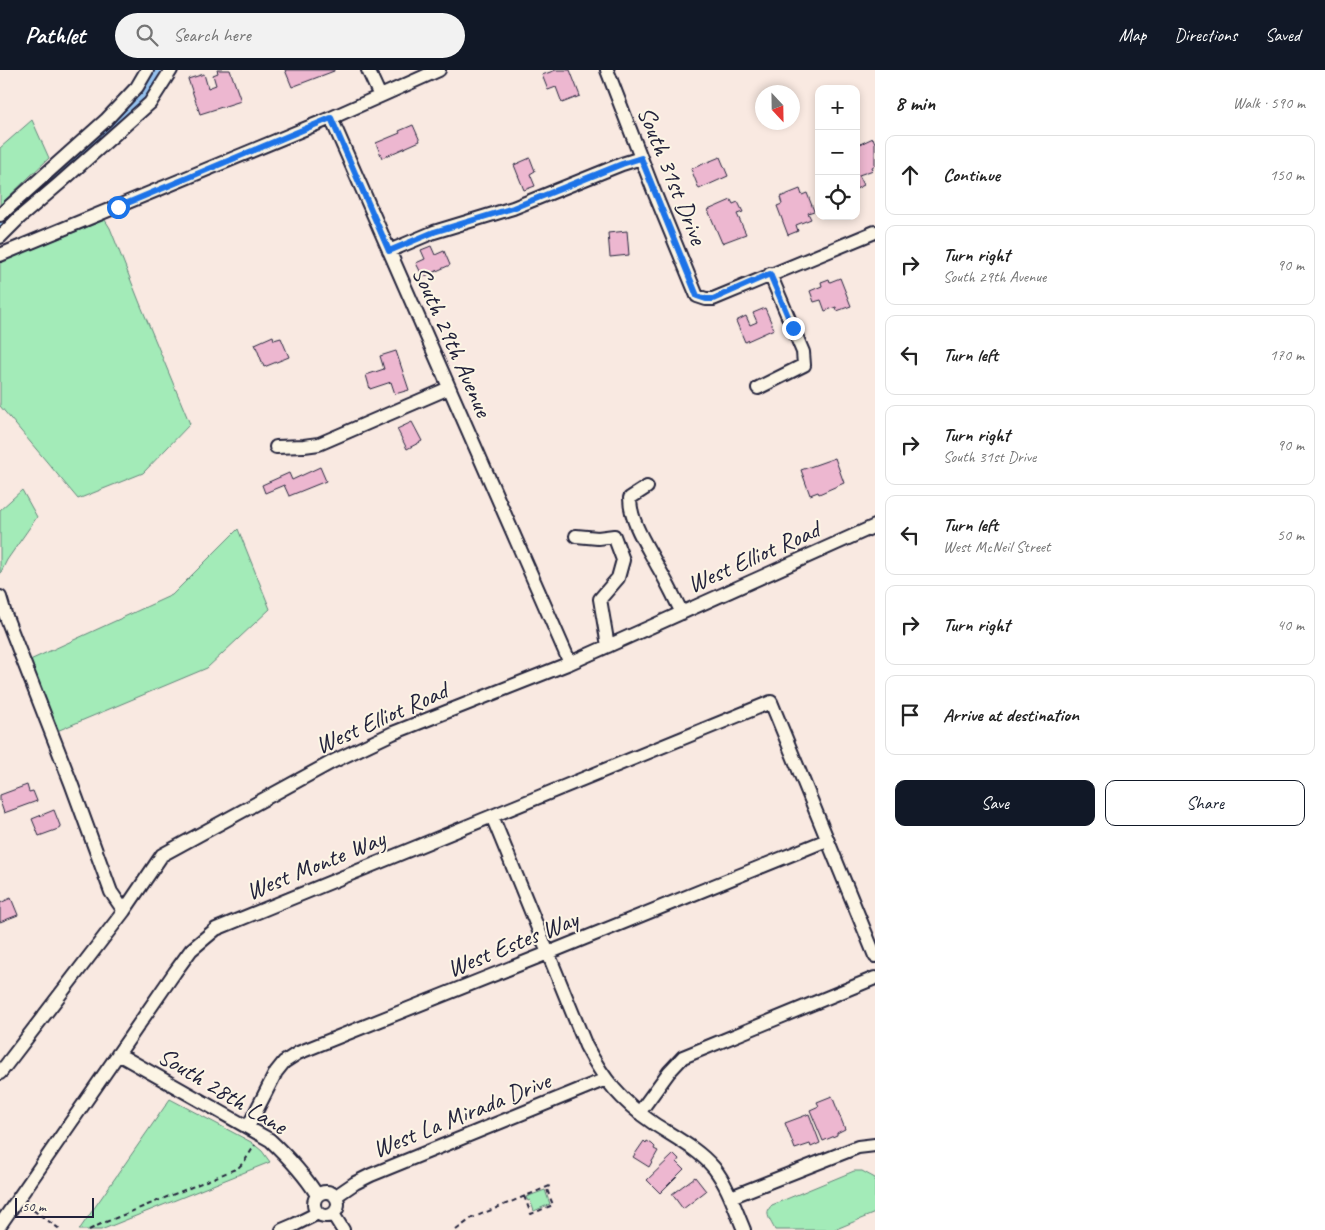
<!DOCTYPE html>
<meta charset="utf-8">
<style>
body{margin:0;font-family:Caveat,sans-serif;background:#f2f2f2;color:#222}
.controls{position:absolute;right:15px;top:15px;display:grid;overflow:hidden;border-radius:10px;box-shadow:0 2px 8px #0003}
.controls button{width:45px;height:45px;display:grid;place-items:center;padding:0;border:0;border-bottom:1px solid #e0e0e0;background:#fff;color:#222;font:25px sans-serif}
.compass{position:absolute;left:755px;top:15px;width:45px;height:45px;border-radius:50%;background:#fff;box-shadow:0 2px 8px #0003;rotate:158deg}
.scale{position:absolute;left:15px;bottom:12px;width:79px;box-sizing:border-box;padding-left:5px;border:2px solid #22223b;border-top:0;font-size:14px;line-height:18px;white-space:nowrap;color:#22223b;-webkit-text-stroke:4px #fcf5e5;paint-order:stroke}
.stop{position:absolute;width:15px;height:15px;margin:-11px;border:4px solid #1a73e8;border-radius:50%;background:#fff}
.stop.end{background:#1a73e8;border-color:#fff;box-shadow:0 1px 5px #0008}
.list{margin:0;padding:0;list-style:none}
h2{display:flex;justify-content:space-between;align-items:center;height:65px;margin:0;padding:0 20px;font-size:21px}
h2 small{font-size:16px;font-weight:400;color:#767676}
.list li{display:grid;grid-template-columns:32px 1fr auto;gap:15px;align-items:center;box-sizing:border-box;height:80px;margin:0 10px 10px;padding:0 10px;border:1px solid #e0e0e0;border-radius:10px}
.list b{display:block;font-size:19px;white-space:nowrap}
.list p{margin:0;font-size:16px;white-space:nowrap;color:#767676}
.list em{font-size:16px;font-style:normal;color:#767676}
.actions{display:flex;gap:10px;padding:15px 20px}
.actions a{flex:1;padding:11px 0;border:1px solid #111827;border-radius:10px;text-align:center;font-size:18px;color:#111827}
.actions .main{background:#111827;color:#fff}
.icon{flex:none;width:28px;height:28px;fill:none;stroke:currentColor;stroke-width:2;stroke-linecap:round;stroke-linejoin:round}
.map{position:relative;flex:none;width:875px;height:1160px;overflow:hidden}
header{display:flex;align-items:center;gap:30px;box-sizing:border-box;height:70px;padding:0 25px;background:#111827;color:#fff}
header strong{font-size:24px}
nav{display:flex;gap:28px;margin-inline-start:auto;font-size:18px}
.search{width:350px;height:45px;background:#f2f2f2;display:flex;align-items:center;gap:12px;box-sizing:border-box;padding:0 18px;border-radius:28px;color:#767676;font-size:19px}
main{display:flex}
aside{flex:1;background:#fff}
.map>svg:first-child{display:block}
.green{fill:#a3ebb8;stroke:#62867a}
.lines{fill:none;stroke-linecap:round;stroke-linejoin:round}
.canal{stroke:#95c2ef;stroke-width:11}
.building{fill:#edb7d0;stroke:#22223b}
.minor-casing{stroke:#22223b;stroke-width:16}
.path{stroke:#22223b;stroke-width:2;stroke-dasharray:5 4;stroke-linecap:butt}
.minor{stroke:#fcf5e5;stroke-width:12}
.route{stroke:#1a73e8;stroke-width:6}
.labels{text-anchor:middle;stroke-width:4;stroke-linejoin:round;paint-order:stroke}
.street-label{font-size:25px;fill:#22223b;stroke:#fcf5e5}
</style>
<header>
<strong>Pathlet</strong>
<div class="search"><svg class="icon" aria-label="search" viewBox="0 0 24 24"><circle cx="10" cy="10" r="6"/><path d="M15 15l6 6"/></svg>Search here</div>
<nav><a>Map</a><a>Directions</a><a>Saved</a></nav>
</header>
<main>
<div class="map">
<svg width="875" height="1160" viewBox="0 0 875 1160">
<rect width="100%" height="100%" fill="#f9e9e1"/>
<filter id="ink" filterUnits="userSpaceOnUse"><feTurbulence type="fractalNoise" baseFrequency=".02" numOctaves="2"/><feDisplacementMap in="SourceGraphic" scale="10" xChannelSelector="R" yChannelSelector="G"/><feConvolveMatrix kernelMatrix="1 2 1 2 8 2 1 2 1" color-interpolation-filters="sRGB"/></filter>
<g filter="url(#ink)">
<path class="green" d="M32,50l17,38 -49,47v-57z
M105,150l5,8 31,78 49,118 -47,49 -65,26 -78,-93v-144z
M22,420l15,27 -30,43 -7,14v-64z
M238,459l32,80 -63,59 -150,63 -29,-70 144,-66z
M170,1029l81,43 11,9 8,11 -169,68h-22z
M854,1101h8l13,7v35l-41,17h-59c-4,-9 -12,-17 -3,-25z
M545,1120l5,14 -16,7 -4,-11 -2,1 -2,-4z"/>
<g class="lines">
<path class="canal" d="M0,153l108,-96 33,-31 14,-26"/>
</g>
<path class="building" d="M217,0h13l11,31 -41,13 -12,-35 16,-5 4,14 8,-3 -3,-10 5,-2z
M285,0h49v1l-42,16z
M556,0h14l10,26 -18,7 -6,-16 -8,3 -6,-15z
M413,55l7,16 -38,17 -6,-15 24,-10 -1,-2z
M873,68l2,5v22l-3,2 1,3 -14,5 5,10 -8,4v-43z
M720,87l8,19 -29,13 -8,-20z
M530,88l5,13 -5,3 5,12 -11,4 -10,-25z
M800,119l2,6 5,-2 7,18 -6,2 3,6 -15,6 2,6 -10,4 -11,-29 5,-2 -2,-7z
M731,130l2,4 5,-2 5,10 -6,2 9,20 -24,9 -14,-33z
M627,161l2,24 -19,2 -2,-24z
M431,176l4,9 9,-4 6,14 -27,12 -7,-14 9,-4 -4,-9z
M840,208l11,28 -14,5 -1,-4 -11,4 -4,-11 -7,2 -4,-11 12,-5 -1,-4 8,-3 1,3z
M765,238l9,21 -29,13 -9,-21 10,-5 4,9 7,-3 -4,-9z
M273,266l1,4 7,-2 8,19 -25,10 -9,-23z
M396,281l13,39 -14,4 -4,-12 -21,7 -4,-14 18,-6 -4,-13z
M412,352l10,19 -15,8 -10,-20z
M835,388l9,25 -25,11 -1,-2 -8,3 -9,-25z
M320,397l6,14 -37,15 -5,-11 -19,8 -3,-8 27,-12 3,7z
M27,715l2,7 4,-1 4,10 -33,12 -4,-12v-6z
M54,740l7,18 -22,8 -7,-17z
M11,828l7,17 -18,7v-19z
M832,1026l13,33 -8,4v2l-14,6 -13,-31 9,-4 -2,-4z
M809,1044l11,29 -9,4 -1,-3 -15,5 -10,-26z
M644,1071l2,2 1,-2 5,3 3,3 -1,2 4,2 -9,16 -16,-10z
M674,1084l5,5 -2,3 7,7 -24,24 -13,-13z
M695,1107l11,14 -23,18 -11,-15z"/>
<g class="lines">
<g class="minor-casing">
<path id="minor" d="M368,0l12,26
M607,0l48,124 42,102 9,3h7l162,-67
M331,48l239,545
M0,145l106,-95 31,-33 10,-17
M0,167l19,-19 41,-35 90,-80 21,-33
M389,181l45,-19 79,-24 109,-44 19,-6
M0,185l331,-137 108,-48
M758,318l46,-23 -1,-13 -33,-78
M276,377l28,-1 15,-2 130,-56
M647,417l-17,11c0,24 17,48 28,69 9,15 16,30 24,46
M576,466l22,2 16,-2 9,24 -5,18 -18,21 8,47
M0,527l5,17 66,169 40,109 13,19
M492,746l94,230c18,34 35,55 67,77 21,14 44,25 61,45 14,18 21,41 30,62
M118,984l152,86c18,17 34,34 47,55
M0,1003l124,-162 38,-56 170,-93 61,-29 177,-70 305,-137
M639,1043l30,-41 14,-15 192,-79
M248,1057l28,-55 8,-10 14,-9 250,-100 279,-113
M314 1134a12 12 0 1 1 24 0a12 12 0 1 1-24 0Z
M336,1126l19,-13 16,-8 235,-96
M731,1127l127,-50 17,-2
M333,1144l10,16
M0,1155l175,-253 16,-22 25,-21 555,-227 104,254
M282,1160l14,-6 22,-11"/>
</g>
<path class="path" d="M524,1126l7,18 22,-9 -7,-18
M26,1135l35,25
M89,1160l12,-6 137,-56 6,-6 11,-17
M456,1160l16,-12 80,-33"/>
<use href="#minor" class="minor"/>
</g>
</g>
<g class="lines" filter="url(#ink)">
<path class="route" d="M118,137l213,-89 58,133 45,-19 79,-24 109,-44 19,-6 56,138 9,3h7l57,-25 23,54"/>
</g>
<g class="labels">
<g class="street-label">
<text transform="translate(673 105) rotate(68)" y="9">South 31st Drive</text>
<text transform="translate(453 271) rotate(66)" y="9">South 29th Avenue</text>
<text transform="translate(753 486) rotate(-24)" y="9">West Elliot Road</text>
<text transform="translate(381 647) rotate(-24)" y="9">West Elliot Road</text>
<text transform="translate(315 794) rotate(-22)" y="9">West Monte Way</text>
<text transform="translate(512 873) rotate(-22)" y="9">West Estes Way</text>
<text transform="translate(223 1020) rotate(31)" y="9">South 28th Lane</text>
<text transform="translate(461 1044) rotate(-22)" y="9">West La Mirada Drive</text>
</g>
</g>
</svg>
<div class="controls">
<button>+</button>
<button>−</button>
<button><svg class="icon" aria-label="locate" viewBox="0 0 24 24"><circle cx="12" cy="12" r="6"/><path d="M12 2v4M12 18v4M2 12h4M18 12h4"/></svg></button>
</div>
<svg class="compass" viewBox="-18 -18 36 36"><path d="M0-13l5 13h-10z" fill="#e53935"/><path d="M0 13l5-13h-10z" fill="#767676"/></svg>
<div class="scale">50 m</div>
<div class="stop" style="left:118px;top:137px"></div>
<div class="stop end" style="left:793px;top:258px"></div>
</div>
<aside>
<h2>8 min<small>Walk · 590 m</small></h2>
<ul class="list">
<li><svg class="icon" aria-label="ahead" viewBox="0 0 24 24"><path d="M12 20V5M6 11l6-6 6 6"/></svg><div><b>Continue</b></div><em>150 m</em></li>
<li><svg class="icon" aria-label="right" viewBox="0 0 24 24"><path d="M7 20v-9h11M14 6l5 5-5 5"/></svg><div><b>Turn right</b><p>South 29th Avenue</p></div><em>90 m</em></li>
<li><svg class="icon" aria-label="left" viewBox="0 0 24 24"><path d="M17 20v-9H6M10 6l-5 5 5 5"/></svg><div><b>Turn left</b></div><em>170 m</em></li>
<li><svg class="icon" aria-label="right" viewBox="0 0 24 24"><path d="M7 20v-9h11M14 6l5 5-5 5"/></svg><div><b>Turn right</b><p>South 31st Drive</p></div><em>90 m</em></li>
<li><svg class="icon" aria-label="left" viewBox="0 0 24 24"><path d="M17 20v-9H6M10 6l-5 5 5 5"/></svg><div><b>Turn left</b><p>West McNeil Street</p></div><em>50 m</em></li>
<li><svg class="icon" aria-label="right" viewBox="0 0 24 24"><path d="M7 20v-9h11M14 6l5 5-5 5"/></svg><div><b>Turn right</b></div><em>40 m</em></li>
<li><svg class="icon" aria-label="arrive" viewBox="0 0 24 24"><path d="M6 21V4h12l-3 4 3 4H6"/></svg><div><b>Arrive at destination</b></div></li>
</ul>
<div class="actions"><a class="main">Save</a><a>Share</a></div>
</aside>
</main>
